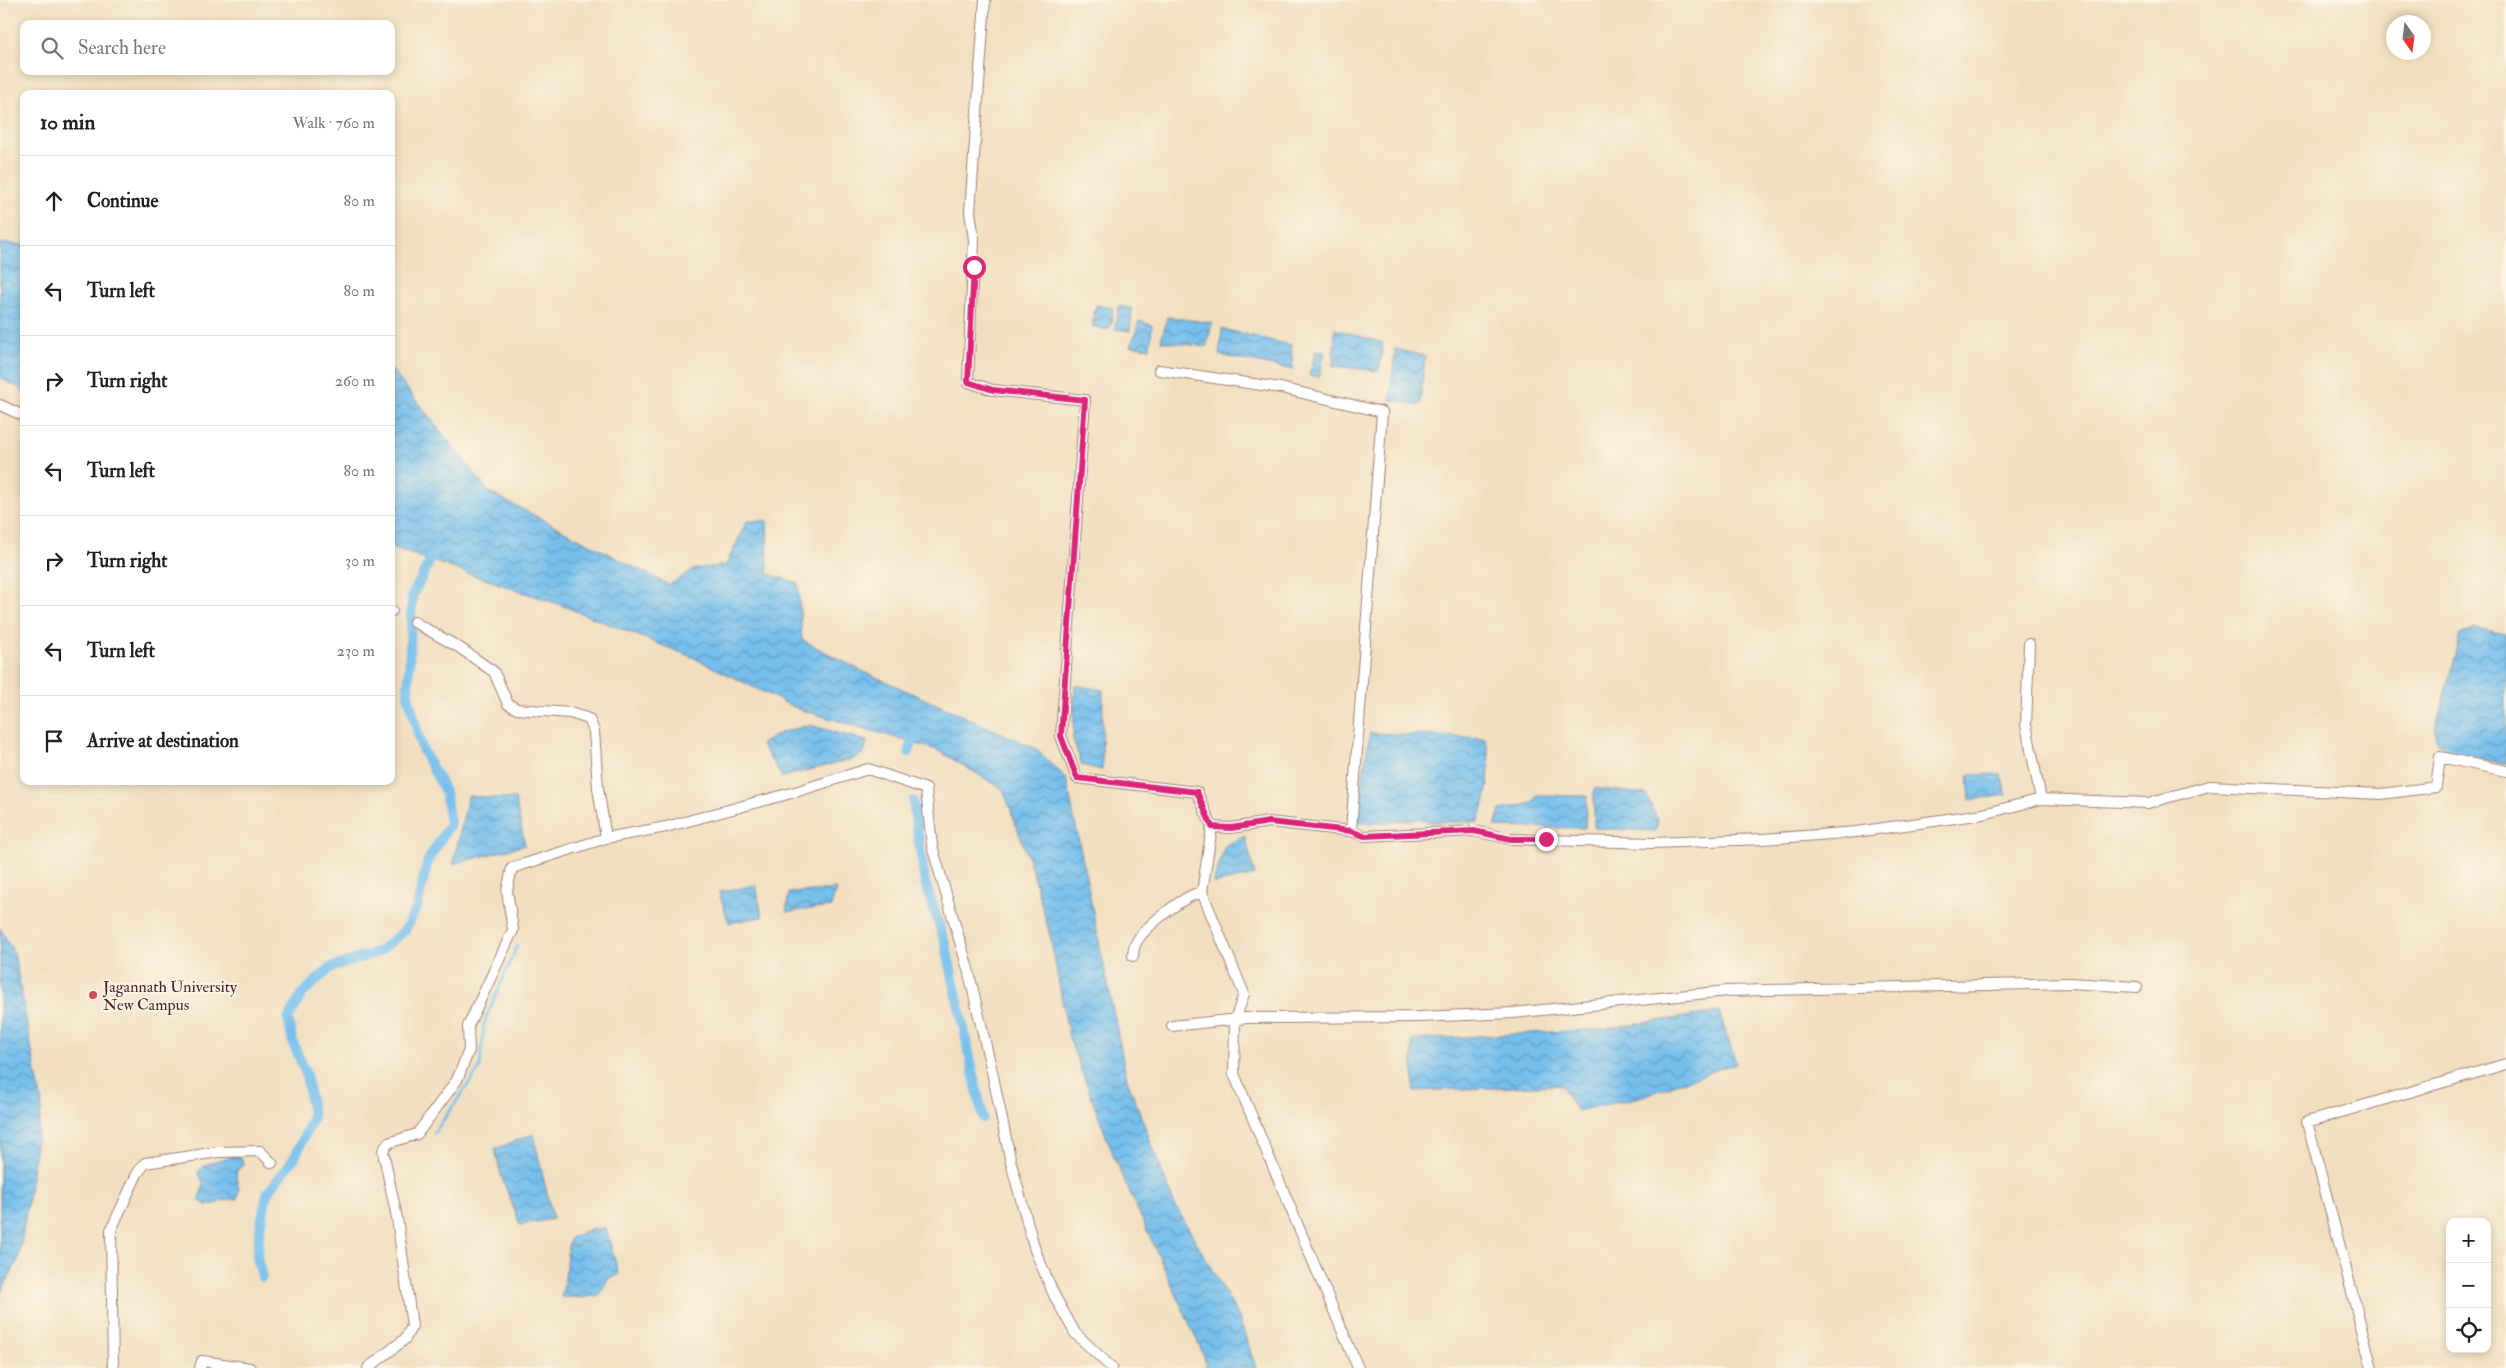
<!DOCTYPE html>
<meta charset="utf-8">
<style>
body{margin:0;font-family:"IM FELL Double Pica",serif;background:#f6f6f6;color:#202124}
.controls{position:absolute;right:15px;bottom:15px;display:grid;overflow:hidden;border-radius:10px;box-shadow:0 2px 8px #0003}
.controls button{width:45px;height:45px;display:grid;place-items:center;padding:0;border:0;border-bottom:1px solid #e0e0e0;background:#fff;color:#202124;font:25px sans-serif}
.compass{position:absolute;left:2386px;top:15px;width:45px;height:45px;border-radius:50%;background:#fff;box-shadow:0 2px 8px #0003;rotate:166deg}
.stop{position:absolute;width:15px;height:15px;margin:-11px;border:4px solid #db2777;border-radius:50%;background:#fff}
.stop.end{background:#db2777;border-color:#fff;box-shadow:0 1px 5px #0008}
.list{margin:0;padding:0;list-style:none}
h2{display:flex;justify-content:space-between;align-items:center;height:65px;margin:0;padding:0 20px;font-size:21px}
h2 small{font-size:16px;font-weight:400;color:#757577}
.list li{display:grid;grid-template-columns:32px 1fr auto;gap:15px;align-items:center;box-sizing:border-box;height:90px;padding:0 20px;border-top:1px solid #e0e0e0}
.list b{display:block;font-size:19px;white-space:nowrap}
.list em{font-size:16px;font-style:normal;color:#757577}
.icon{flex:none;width:28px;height:28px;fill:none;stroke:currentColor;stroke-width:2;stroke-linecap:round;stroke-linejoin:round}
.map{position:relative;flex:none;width:2506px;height:1368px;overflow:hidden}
.search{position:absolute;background:#fff;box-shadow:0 2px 8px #0003;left:20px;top:20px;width:375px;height:55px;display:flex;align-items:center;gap:12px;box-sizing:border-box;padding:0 18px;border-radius:10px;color:#757577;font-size:19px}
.panel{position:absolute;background:#fff;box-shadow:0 2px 8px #0003;left:20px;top:90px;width:375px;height:695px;border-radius:10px}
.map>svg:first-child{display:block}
.water{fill:url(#water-waves);stroke:#5f6f8c}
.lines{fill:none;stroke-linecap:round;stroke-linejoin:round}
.stream{stroke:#74bfed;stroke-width:3}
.canal{stroke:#74bfed;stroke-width:10}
.street-casing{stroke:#9e7f75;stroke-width:12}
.street{stroke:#fff;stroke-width:10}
.route{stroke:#db2777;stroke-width:6}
.poi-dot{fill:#d1495b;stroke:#fcf5e5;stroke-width:2}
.labels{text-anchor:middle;stroke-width:4;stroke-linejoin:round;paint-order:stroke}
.poi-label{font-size:16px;fill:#4a1f2b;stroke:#fcf5e5;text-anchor:start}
</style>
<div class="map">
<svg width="2506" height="1368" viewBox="0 0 2506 1368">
<defs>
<pattern id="water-waves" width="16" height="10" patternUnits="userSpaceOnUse" patternTransform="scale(1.25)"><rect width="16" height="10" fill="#74bfed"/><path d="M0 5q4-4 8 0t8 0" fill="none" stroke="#619bc0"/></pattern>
</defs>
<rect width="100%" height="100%" fill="#fcf5e5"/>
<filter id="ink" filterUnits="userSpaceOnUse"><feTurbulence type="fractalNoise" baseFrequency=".02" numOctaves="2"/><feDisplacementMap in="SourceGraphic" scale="10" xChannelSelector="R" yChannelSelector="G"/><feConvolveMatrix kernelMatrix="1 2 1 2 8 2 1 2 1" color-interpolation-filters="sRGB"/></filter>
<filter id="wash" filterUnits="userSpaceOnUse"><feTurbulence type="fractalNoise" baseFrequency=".0096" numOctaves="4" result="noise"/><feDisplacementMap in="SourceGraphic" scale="20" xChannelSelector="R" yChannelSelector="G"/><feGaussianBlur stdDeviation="1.12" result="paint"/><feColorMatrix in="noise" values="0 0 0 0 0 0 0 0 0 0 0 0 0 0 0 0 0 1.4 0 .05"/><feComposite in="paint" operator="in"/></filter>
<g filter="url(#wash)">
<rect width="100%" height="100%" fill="#f1dfbf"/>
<path class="water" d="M0,243l24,2v146l-24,-13z
M1096,305l17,3 -1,13 -4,9 -16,-4z
M1119,306l13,3 -2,22 -15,-2z
M1167,317l45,6 -6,24 -45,-6z
M1139,321l13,4 -2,23 -19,-2z
M1222,329l69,16 2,25 -74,-15z
M1335,329l48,14 -4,28 -46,-5z
M1395,349l30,7 -5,49 -30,-5z
M1316,350l9,2 -6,25 -10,-1z
M391,369l98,123 180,93 25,-16 32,-4 21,-44h20l1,53 30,9 4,57 60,31 175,78 29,29 61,301 47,124 64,112 18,53h-50l-2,-12 -88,-194 -47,-124 -19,-103 -21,-75 -26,-71 -66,-39 -139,-41 -106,-52 -134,-53 -167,-57z
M2475,628l31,6v131l-60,-15c-9,-7 -11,-12 -10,-23l24,-92z
M1075,685l28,5 -1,80 -20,-5 -9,-25z
M810,725l57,16 -3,12 -11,6 -71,18 -21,-33 21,-12z
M1370,733l115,5c8,25 3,60 -7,84h-50l-7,-4 -35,5h-26l-4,-5z
M2001,774l6,21 -37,5 -2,-25z
M1594,788l52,6 12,27 -3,10 -61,-3z
M1537,795l50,1 -2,32 -90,-1 5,-17 33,-7z
M468,796l47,3 10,46 -72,19z
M1245,836l10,39 -42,9 12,-38z
M756,885l6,32 -33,6 -10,-31z
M836,889l-5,18 -45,5 3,-19z
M0,928l14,25 28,152 -23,153 -19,36z
M1719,1012l17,51 -96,34 -63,14 -16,-26 -147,6 -2,-51 191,-11z
M533,1134l20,85 -33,6 -19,-50 -6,-26z
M233,1155l8,3 3,7 -7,5 -1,6 3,13 -2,10 -11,1 -18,6 -10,-6 6,-15 -6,-13 7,-7z
M592,1228h14l13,47 -10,3 -10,17 -17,3 -21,-1c7,-19 3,-39 9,-59z"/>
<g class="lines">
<path class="stream" d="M434,1133l46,-65 4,-45 33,-77"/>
<path class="canal" d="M909,752l6,-21
M913,801l12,82 21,63 37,172
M262,1277l-5,-20 3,-29 7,-34 28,-37 18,-40 -7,-43 -13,-31 -5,-24 14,-25 28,-26 50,-17 25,-21 12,-23 11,-47 22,-36 -5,-33 -23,-42 -14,-54 4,-99 24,-47"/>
</g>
</g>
<g filter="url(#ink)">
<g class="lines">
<g class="street-casing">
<path id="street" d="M985,0l-15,212 4,27 -6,143 25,8 92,10 -24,336 16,42 120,14 15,35 -10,65 42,102 -9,26 -1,54 124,294
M1159,370l122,18 101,24 -31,419
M0,405l24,11
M391,611h1
M414,622l46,26 34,24 14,32 9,5 53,4 19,6 5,12 4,57 8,50
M2029,644l-3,81 15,74
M1212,827l19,1 38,-6 82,9 13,5 110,-5 37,8 142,4 111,-4 92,-7 127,-18 58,-15 107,4 61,-17 172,8 55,-7 4,-30 66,14
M1133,956c0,-3 1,-8 2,-11 7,-17 50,-50 67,-53
M1172,1026l75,-8 172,-1 94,-4 214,-22 342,-8 68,4
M113,1368l-2,-138 26,-56 8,-11 73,-11 42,-1 12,12
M200,1368l2,-7 48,7
M368,1368l37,-29 7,-13 -15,-108 -14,-67 5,-8 29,-9 40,-54 12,-30 -1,-24 45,-96 -6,-39 5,-23 94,-30 60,-11 129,-35 73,-23 58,20 6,57 36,123 25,107 18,87 24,87 19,45 21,38 37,35
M2372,1368l-65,-246 199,-58"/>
</g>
<use href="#street" class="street"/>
</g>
</g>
<g class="lines" filter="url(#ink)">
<path class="route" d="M974,267l-6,115 25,8 92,10 -24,336 16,42 120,14 15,35 19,1 38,-6 82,9 13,5 110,-5 37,8h35"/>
</g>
<circle class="poi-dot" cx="93" cy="995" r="5"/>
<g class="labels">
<g class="poi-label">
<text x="103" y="992">Jagannath University<tspan x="103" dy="18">New Campus</tspan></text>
</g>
</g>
</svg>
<div class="controls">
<button>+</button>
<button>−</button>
<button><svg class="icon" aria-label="locate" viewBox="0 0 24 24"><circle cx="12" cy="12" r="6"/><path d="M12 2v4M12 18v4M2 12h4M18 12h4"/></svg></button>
</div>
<svg class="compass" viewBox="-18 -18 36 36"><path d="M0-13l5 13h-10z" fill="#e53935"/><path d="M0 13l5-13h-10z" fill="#757577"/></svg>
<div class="stop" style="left:974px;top:267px"></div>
<div class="stop end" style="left:1546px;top:839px"></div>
<div class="search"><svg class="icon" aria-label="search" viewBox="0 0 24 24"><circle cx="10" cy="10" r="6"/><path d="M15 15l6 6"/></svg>Search here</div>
<section class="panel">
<h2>10 min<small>Walk · 760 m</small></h2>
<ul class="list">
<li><svg class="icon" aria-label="ahead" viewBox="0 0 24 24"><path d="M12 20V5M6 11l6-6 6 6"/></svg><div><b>Continue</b></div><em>80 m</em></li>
<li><svg class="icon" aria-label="left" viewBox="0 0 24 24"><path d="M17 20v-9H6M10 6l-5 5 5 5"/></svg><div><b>Turn left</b></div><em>80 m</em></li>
<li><svg class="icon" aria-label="right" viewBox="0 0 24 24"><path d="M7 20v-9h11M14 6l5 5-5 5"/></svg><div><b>Turn right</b></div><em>260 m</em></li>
<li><svg class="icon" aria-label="left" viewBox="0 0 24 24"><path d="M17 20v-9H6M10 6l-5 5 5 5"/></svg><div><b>Turn left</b></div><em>80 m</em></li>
<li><svg class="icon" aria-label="right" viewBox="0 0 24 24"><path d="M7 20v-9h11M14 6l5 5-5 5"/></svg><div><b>Turn right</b></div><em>30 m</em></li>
<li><svg class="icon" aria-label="left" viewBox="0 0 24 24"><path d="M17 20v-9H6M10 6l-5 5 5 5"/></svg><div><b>Turn left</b></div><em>230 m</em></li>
<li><svg class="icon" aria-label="arrive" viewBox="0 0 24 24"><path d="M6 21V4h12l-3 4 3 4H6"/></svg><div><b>Arrive at destination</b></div></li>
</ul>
</section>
</div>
